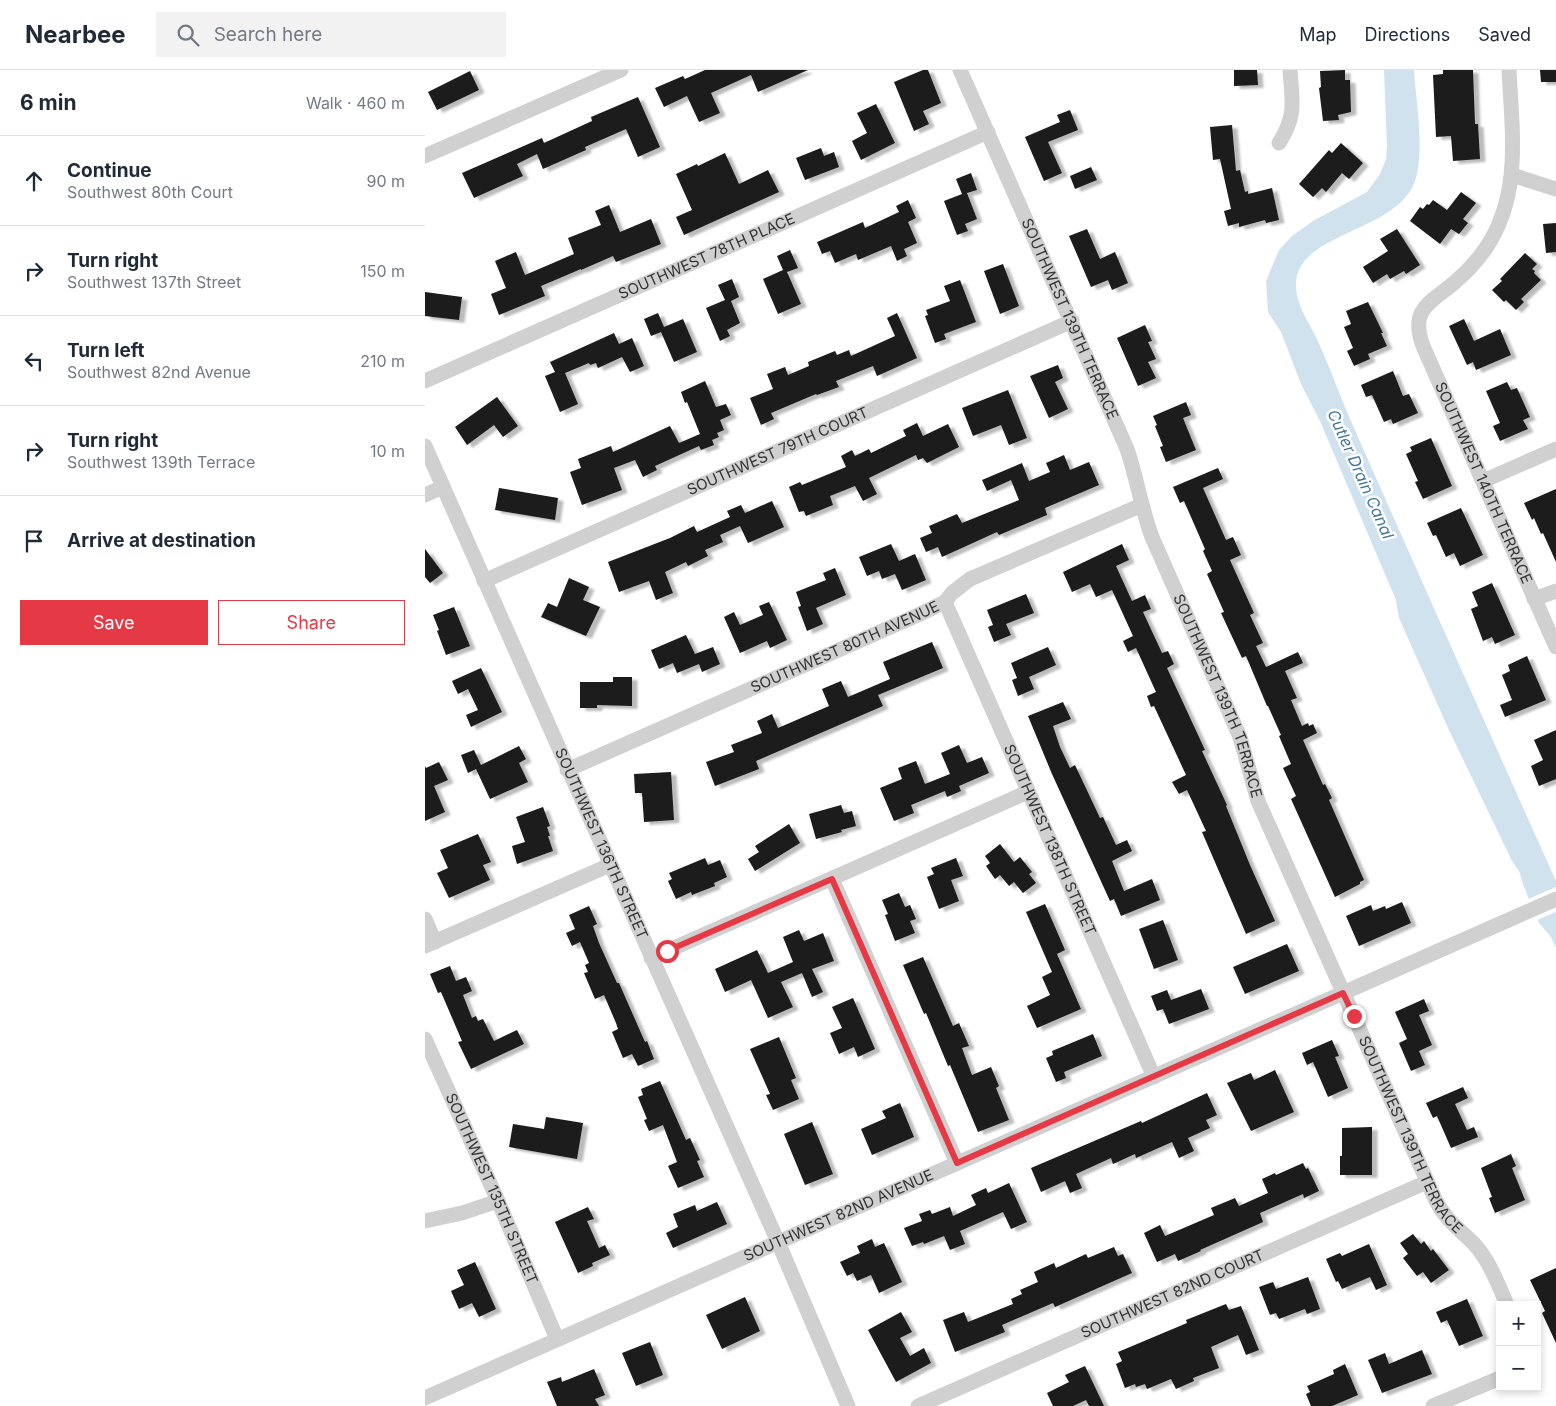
<!DOCTYPE html>
<meta charset="utf-8">
<style>
body{margin:0;font-family:Inter,sans-serif;background:#f2f2f3;color:#1f2937}
.controls{position:absolute;right:15px;bottom:15px;display:grid;overflow:hidden;border-radius:0px;box-shadow:0 2px 8px #0003}
.controls button{width:45px;height:45px;display:grid;place-items:center;padding:0;border:0;border-bottom:1px solid #e0e1e3;background:#fff;color:#1f2937;font:25px sans-serif}
.stop{position:absolute;width:15px;height:15px;margin:-11px;border:4px solid #e63946;border-radius:50%;background:#fff}
.stop.end{background:#e63946;border-color:#fff;box-shadow:0 1px 5px #0008}
.list{margin:0;padding:0;list-style:none}
h2{display:flex;justify-content:space-between;align-items:center;height:65px;margin:0;padding:0 20px;font-size:21px}
h2 small{font-size:16px;font-weight:400;color:#747a83}
.list li{display:grid;grid-template-columns:32px 1fr auto;gap:15px;align-items:center;box-sizing:border-box;height:90px;padding:0 20px;border-top:1px solid #e0e1e3}
.list b{display:block;font-size:19px;white-space:nowrap}
.list p{margin:0;font-size:16px;white-space:nowrap;color:#747a83}
.list em{font-size:16px;font-style:normal;color:#747a83}
.actions{display:flex;gap:10px;padding:15px 20px}
.actions a{flex:1;padding:11px 0;border:1px solid #e63946;border-radius:0px;text-align:center;font-size:18px;color:#e63946}
.actions .main{background:#e63946;color:#fff}
.icon{flex:none;width:28px;height:28px;fill:none;stroke:currentColor;stroke-width:2;stroke-linecap:round;stroke-linejoin:round}
.map{position:relative;flex:none;width:1131px;height:1336px;overflow:hidden}
header{display:flex;align-items:center;gap:30px;box-sizing:border-box;height:70px;padding:0 25px;background:#fff;border-bottom:1px solid #e0e1e3}
header strong{font-size:24px}
nav{display:flex;gap:28px;margin-inline-start:auto;font-size:18px}
.search{width:350px;height:45px;background:#f2f2f3;display:flex;align-items:center;gap:12px;box-sizing:border-box;padding:0 18px;border-radius:0px;color:#747a83;font-size:19px}
main{display:flex}
aside{flex:1;background:#fff}
.map>svg:first-child{display:block}
.water{fill:#cfe2ee}
.pier{fill:#fff}
.building{fill:#1a1a1a;filter:url(#shadow)}
.lines{fill:none;stroke-linecap:round;stroke-linejoin:round}
.minor{stroke:#d0d0d0;stroke-width:15}
.route{stroke:#e63946;stroke-width:6}
.labels{text-anchor:middle;stroke-width:5;stroke-linejoin:round;paint-order:stroke}
.street-label{font-size:15px;fill:#333;stroke:#fff}
.water-label{font-size:16px;font-style:italic;fill:#3f7597;stroke:#fff}
</style>
<header>
<strong>Nearbee</strong>
<div class="search"><svg class="icon" aria-label="search" viewBox="0 0 24 24"><circle cx="10" cy="10" r="6"/><path d="M15 15l6 6"/></svg>Search here</div>
<nav><a>Map</a><a>Directions</a><a>Saved</a></nav>
</header>
<main>
<aside>
<h2>6 min<small>Walk · 460 m</small></h2>
<ul class="list">
<li><svg class="icon" aria-label="ahead" viewBox="0 0 24 24"><path d="M12 20V5M6 11l6-6 6 6"/></svg><div><b>Continue</b><p>Southwest 80th Court</p></div><em>90 m</em></li>
<li><svg class="icon" aria-label="right" viewBox="0 0 24 24"><path d="M7 20v-9h11M14 6l5 5-5 5"/></svg><div><b>Turn right</b><p>Southwest 137th Street</p></div><em>150 m</em></li>
<li><svg class="icon" aria-label="left" viewBox="0 0 24 24"><path d="M17 20v-9H6M10 6l-5 5 5 5"/></svg><div><b>Turn left</b><p>Southwest 82nd Avenue</p></div><em>210 m</em></li>
<li><svg class="icon" aria-label="right" viewBox="0 0 24 24"><path d="M7 20v-9h11M14 6l5 5-5 5"/></svg><div><b>Turn right</b><p>Southwest 139th Terrace</p></div><em>10 m</em></li>
<li><svg class="icon" aria-label="arrive" viewBox="0 0 24 24"><path d="M6 21V4h12l-3 4 3 4H6"/></svg><div><b>Arrive at destination</b></div></li>
</ul>
<div class="actions"><a class="main">Save</a><a>Share</a></div>
</aside>
<div class="map">
<svg width="1131" height="1336" viewBox="0 0 1131 1336">
<defs>
<filter id="shadow"><feDropShadow dx="5.5" dy="3" stdDeviation="1" flood-color="#0004"/></filter>
</defs>
<rect width="100%" height="100%" fill="#fff"/>
<path class="water" d="M959,0h30c2,33 11,80 1,111 -17,51 -117,51 -119,102 -1,20 12,38 21,56 11,24 20,49 30,73 69,157 139,313 209,469v67l-5,-11 -12,-14 -15,-36 -5,-16 -7,-10 -64,-133 -49,-110 -3,-18 -76,-179 -19,-37 -20,-52 -13,-20 -2,-31 13,-31 13,-14 21,-15 54,-29 13,-18 6,-15 1,-12z"/>
<path class="pier" d="M1131,817v25l-21,9 -9,-21z"/>
<path class="building" d="M280,0h103l-50,22 -7,-17 -40,18 9,20 -21,9 -12,-26 -23,11 -9,-19 28,-12 2,3z
M498,0h5l13,33 -18,8 6,13 -15,7 -20,-49z
M809,0h23l1,15 -24,1z
M920,0v10h5l1,32 -13,3 1,5 -16,1 -4,-33 2,-1 -1,-16z
M1018,0h30l2,54h3l2,35 -27,2 -2,-25 -15,1 -3,-62 10,-1z
M1115,0h16v12h-15z
M45,1l9,19 -42,20 -9,-18z
M213,27l22,50 -22,10 -12,-28 -41,18 1,3 -43,19 -6,-15 -20,10 6,12 -49,22 -12,-25 80,-35 2,5 48,-22 -1,-4z
M451,34l19,39 -34,17 -9,-19 15,-8 -10,-20z
M645,40l8,20 -30,12 14,31 -18,8 -19,-44 35,-15 -3,-7z
M807,55l4,46 4,-1 5,22 3,-1v3l24,-6 7,32 -13,3 -1,-3 -26,7v-4l-11,3 -4,-15 7,-2 -11,-50 -7,1 -3,-33z
M916,73l22,20 -14,16 -7,-6 -16,19 -4,-4 -9,9 -14,-13 30,-34 3,3z
M396,78l3,8 10,-4 5,15 -34,13 -9,-22z
M300,83l14,31 29,-14 11,22 -95,43 -8,-18 16,-7 -16,-36 21,-10 1,2z
M666,97l6,13 -22,9 -5,-13z
M546,103l6,17 -10,3 10,26 -12,5 3,7 -11,4 -13,-34 18,-7 -6,-15z
M1036,122l15,11 -13,16 5,4 -9,11 -8,-5 -11,15 -30,-23 10,-14 3,2 4,-5 2,1 4,-5 14,10z
M483,130l8,18 -8,4 9,21 -13,6 3,7 -10,5 -6,-15 -33,14 -2,-6 -21,9 -5,-12 -8,3 -5,-12 46,-20 2,6 34,-16 -3,-6z
M184,135l11,27 31,-13 10,25 -45,18 -3,-6 -32,14v-1l-40,17 4,10 -46,19 -8,-21 15,-6 -11,-27 21,-9 9,23 49,-21 -6,-16 33,-13 -6,-14z
M1131,153v29l-10,1 -3,-29z
M662,159l13,30 15,-7 13,31 -16,7 -4,-10 -17,7 -22,-51z
M972,159l23,36 -14,9 -2,-3 -14,8 -3,-5 -14,9 -10,-16 25,-16 -8,-12z
M365,180l8,18 -11,4 14,32 -23,10 -15,-35 20,-9 -6,-14z
M1100,183l12,11 -5,5 3,2 -1,2 7,7 -20,19 3,3 -8,8 -10,-10 -2,2 -12,-12 10,-9 -2,-2z
M578,194l16,42 -19,8 -16,-43z
M307,209l7,18 -8,4 9,22 -13,7 3,6 -10,5 -14,-33 19,-8 -7,-15z
M535,210l16,42 -32,12 2,5 -11,4 -10,-27 3,-1 -2,-5 24,-9 -6,-15z
M0,222l37,5 -3,23 -34,-4z
M943,232l15,31h-2l6,13 -19,8 2,5 -16,7 -7,-15 6,-3 -9,-21 7,-3 -5,-13z
M233,243l6,14 19,-8 14,33 -23,10 -13,-30 -10,4 -7,-17z
M472,243l20,45 -40,18 -4,-10 -37,15 3,6 -22,8 -1,-1 -45,19 3,6 -13,6 -11,-27 23,-9 -6,-15 18,-7 3,8 21,-9 -1,-4 27,-11 2,4 12,-5 2,6 44,-20 -8,-18z
M1039,249l10,22 26,-12 11,26 -35,15 -3,-8 -6,3 -18,-39z
M720,255l7,16 -4,1 8,17 -8,3 8,16 -18,8 -21,-48z
M189,263l5,11 13,-6 12,28 -14,6 -8,-15 -24,11 -2,-5 -6,2 -1,-2 -24,10 13,31 -18,8 -15,-36 10,-4 -5,-10z
M633,295l5,13 -8,4 13,27 -19,9 -19,-42z
M968,301l10,25 6,-2 9,19 -25,11 -2,-5 -7,3 -12,-27 -6,2 -5,-12z
M280,311l11,26 10,-3 5,11 -11,5 4,10 -7,3 2,4 -7,3 2,5 -13,5 -2,-4 -44,20 2,4 -14,7 -8,-17 -21,8 8,22 -40,15 -12,-33 11,-4 -3,-9 33,-13 2,6 57,-26 9,17 21,-9 -13,-32 -2,1 -4,-11z
M1082,312l4,8 6,-2 13,29 -7,3 5,9 -28,12 -7,-15 7,-3 -14,-32z
M583,320l19,48 -18,7 -8,-20 -28,11 -11,-28z
M72,327l21,29 -15,11 -9,-12 -27,20 -12,-18z
M761,332l5,13 -8,3 13,32 -30,12 -6,-15 3,-1 -8,-20 2,-1 -4,-9z
M492,353l6,13 25,-12 11,23 -32,16 -4,-5 -5,2 -2,-5 -47,23 8,16 -14,7 -8,-15 -25,10 3,9 -27,11 -2,-5 -5,1 -10,-25 11,-5 2,3 44,-18 -5,-11 11,-6 3,6 14,-7 2,4 35,-17 -3,-6z
M1006,368l21,48 -29,13 -8,-17 3,-1 -12,-27 6,-3 -2,-4z
M639,385l6,15 19,-8 10,23 -54,23 2,7 -48,20 -2,-3 -55,25 -4,-10 -12,5 -6,-14 12,-5 -3,-7 28,-12 5,9 57,-23 -8,-20 -24,11 -5,-11 40,-17 7,18 21,-9 -4,-9z
M793,398l5,11 -20,9 23,52 7,-3 8,18 -11,5 24,53 -4,2 13,28 -7,3 10,21 32,-15 5,11 -18,8 12,27 -6,2 11,26 6,-3 1,3 4,-2 4,9 -14,7 20,45 2,-1 7,14 -3,2 35,80 -4,2v2l-25,13 -44,-98 5,-3 -13,-28 8,-4 -12,-28 2,-1 -13,-29h-1l-21,-50 -4,2 -21,-45 3,-1 -17,-38 5,-3 -9,-20 2,-2 -21,-48 -4,2 -7,-16z
M74,418l59,10 -3,22 -60,-10z
M1131,419v73l-13,-29 -2,1 -7,-16 -2,2 -8,-17z
M347,431l12,26 -36,16 -8,-17 -20,9 3,7 -18,8 3,6 -20,10 -2,-4 -21,10 8,21 -17,7 -7,-19 -30,11 -11,-30 62,-24 24,-12 3,6 33,-15 -3,-6 14,-6 4,8z
M1036,438l22,47 -23,11 -6,-13 -8,4 -10,-22 -3,1 -6,-13z
M466,474l8,17 16,-7 11,26 -24,10 -7,-16 -13,5 -3,-8 -12,5 -8,-19z
M697,474l7,16 -13,6 16,35 13,-6 6,14 -8,3 19,41 6,-2 6,13 -7,4 38,82 -3,1 25,54 -1,1 24,59 25,56 -29,13 -44,-102 4,-1 -19,-41 -8,4 -7,-12 14,-7 -32,-69 -3,1 -4,-11 9,-4 -20,-44 -8,4 -5,-11 10,-5 -21,-46 -16,7 -6,-13 -18,8 -9,-20z
M0,479l18,24 -13,10 -5,-6z
M410,498l11,27 -30,13 7,16 -16,7 -9,-24 3,-1 -5,-14 30,-12 -3,-7z
M144,508l20,9 -6,13 17,7 -14,29 -45,-19 7,-14 9,4z
M1067,513l23,52 -20,9 -3,-7 -9,4 -12,-32 7,-3 -6,-14z
M601,524l8,19 -28,11 5,11 -17,7 -6,-15 5,-2 -6,-15z
M344,532l18,38 -17,8 -3,-7 -27,12 -16,-36 10,-5 6,13 23,-10 -4,-9z
M29,537l16,39 -24,9 -9,-24 2,-1 -6,-15z
M261,565l9,19 18,-7 7,17 -18,8 -3,-8 -22,9 -4,-10 -14,6 -8,-19z
M507,572l11,26 -65,27 5,11 -127,55 3,8 -44,17 -9,-24 28,-10 -3,-7 31,-12 -5,-12 15,-7 6,14 51,-22 -7,-17 19,-8 7,16 42,-18 -7,-17z
M623,577l8,18 -27,12 5,12 -16,7 -6,-16 5,-2 -6,-15z
M1102,586l19,44 -41,17 -5,-12 12,-5 -10,-25 8,-4 -2,-6z
M56,598l21,44 -31,15 -5,-12 12,-5 -10,-21 -10,5 -6,-13z
M188,607h19v29l-35,-1v3h-17v-26h33z
M638,632l8,17 -18,7 7,21 10,21 5,-3 25,53 3,-1 13,28 11,-5 5,11 -20,10 12,30 28,-12 8,21 -39,16 -7,-17 -4,2 -58,-127 -24,-58z
M1131,660v49l-17,7 -8,-20 12,-6 -9,-20z
M534,675l8,18 15,-6 7,16 -30,13 2,5 -14,6 -2,-6 -34,14 3,8 -20,8 -14,-33 22,-9 -4,-11 18,-7 9,23 25,-10 -9,-21z
M94,676l7,13 -7,4 9,19 -38,17 -14,-30 -8,4 -7,-18 13,-5 7,15z
M14,692l9,18 -14,6 11,26 -20,9v-55l1,2z
M246,702l3,48 -30,2 -2,-29h-7l-1,-19z
M416,735l3,8 8,-2 4,15 -15,4 1,2 -26,7 -7,-25z
M118,737l7,19 -3,1 3,9h-2l5,15 -36,13 -5,-18 13,-4 -9,-25z
M364,754l11,19 -45,28 -7,-12 11,-7 -4,-6z
M53,764l13,28 -8,3 7,15 -41,18 -12,-25 11,-5 -8,-18z
M575,774l14,18 6,-5 12,15 -3,2 7,9 -13,10 -9,-11 -5,4 -9,-11 -5,4 -9,-13 4,-3 -5,-7z
M280,788l3,7 12,-5 7,17 -13,6 1,3 -23,9 -1,-3 -15,7 -8,-18 4,-2 -3,-6z
M531,788l7,18 -12,4 8,21 -20,8 -12,-32 7,-3 -3,-6z
M474,823l6,14 5,-2 6,14 -6,2 5,12 -20,8 -10,-26 3,-1 -6,-14z
M977,832l9,21 -52,23 -13,-30 25,-11 2,6 12,-5 1,3z
M620,834l20,46 -8,4 24,55 -44,19 -10,-22 23,-11 -8,-18 10,-5 -26,-60z
M164,836l8,18 -4,2 6,17 18,40h2l26,59 2,-1 7,18 -16,7 -6,-12 -9,4 -11,-26 6,-3 -2,-6 -12,-28 -9,4 -11,-26 4,-1 -3,-7 4,-2 -9,-21 -8,4 -6,-13 9,-4 -6,-14z
M738,850l15,40 -24,9 -15,-40z
M374,860l5,11 19,-8 11,28 -22,8 11,23 -11,5 -10,-24 -21,9 12,25 -25,11 -17,-38 -26,12 -10,-23 42,-19 11,23 25,-11 -10,-25z
M862,874l12,27 -54,23 -12,-27z
M498,887l30,69 6,-3 10,23 -7,2 10,27 19,-8 8,19 -3,2 13,32 -31,12 -28,-67 -2,1 -22,-53 -2,1 -21,-49z
M25,896l6,15 10,-4 6,14 -9,4 9,23 4,-2 2,5 5,-2 11,22 23,-11 7,14 -53,25 -13,-27 4,-1 -21,-49 -3,1 -8,-19z
M776,919l8,20 -40,15 -6,-15 -6,2 -6,-15 16,-6 4,10z
M428,928l22,51 -17,8 -4,-10 -15,7 -9,-21 12,-5 -10,-21z
M999,929l5,12 -10,4 13,30 -13,6 6,14 -14,6 -12,-28 8,-4 -12,-27z
M668,964l9,22 -38,16 2,6 -10,4 -10,-24 7,-3 -1,-4z
M354,967l17,41 -5,2 8,19 -26,11 -7,-15 4,-1 -20,-45z
M907,970l7,16 -4,1 13,31 -20,9 -15,-35 -6,3 -5,-12z
M850,1000l19,42 -43,19 -24,-48 24,-10 3,7z
M235,1011l26,59 4,-2 10,22 -3,1 7,16 -26,11 -10,-22 9,-4 -14,-37 -14,6 -5,-11 3,-1 -9,-22 5,-2 -2,-6z
M1038,1017l5,11 -13,6 12,26 7,-3 4,10 -27,11 -14,-32 -4,2 -7,-15z
M782,1023l10,22 -11,5 4,8 -22,10 6,13 -15,7 -7,-16 -36,16 -1,-4 -22,10 -2,-6 -35,16 6,14 -12,5 -5,-12 -24,11 -10,-24 110,-47 1,2z
M475,1033l14,34 -42,18 -11,-26 25,-11 -4,-7z
M121,1047l37,6 -6,36 -68,-12 4,-23 31,5z
M387,1052l21,52 -28,11 -21,-51z
M947,1057v48h-32v-19h2v-28z
M1086,1084l5,12 -4,2 13,32 -30,13 -6,-15 3,-1 -11,-29z
M878,1093l3,6 2,-1 11,23 -15,7 -1,-4 -43,19 3,9 -63,28 1,1 -23,10 -3,-7 -18,8 -13,-29 16,-8 5,11 49,-21 -3,-7 24,-10 4,8 29,-13 -6,-14 13,-6 1,2z
M584,1113l18,39 -16,7 -8,-17 -43,19 5,13 -15,6 -6,-14 -20,8 -1,-2 -11,4 -8,-18 18,-7 -3,-7 11,-4 2,4 18,-7 3,9 23,-11 -5,-10 15,-7 2,5z
M292,1132l10,22 -54,24 -7,-15 12,-6 -5,-13 22,-9 2,6z
M163,1137l6,12 -7,2 12,27 6,-3 5,10 -18,8 1,3 -15,7 -23,-51z
M988,1164l8,10 3,-3 7,10 2,-2 16,21 -18,13 -8,-11 -6,4 -14,-18 5,-4 -8,-11z
M447,1169l3,8 9,-4 18,39 -23,11 -8,-18 -14,6 -4,-8 -6,3 -7,-14 20,-9 -3,-7z
M944,1174l18,41 -11,5 -6,-13 -28,12 -4,-8 -2,1 -10,-23 14,-6 2,3z
M689,1177l4,9 5,-2 9,19 -77,34 -2,-4 -51,22 3,7 -50,20 -12,-32 21,-8 4,10 45,-18 -2,-5 11,-5 -2,-4 18,-8 -4,-10 20,-9 2,5 30,-14 2,4z
M50,1192l21,47 -17,8 -7,-14 -13,6 -8,-18 13,-6 -7,-15z
M1131,1198v75l-14,-30 3,-2 -15,-31z
M883,1207l12,32 -13,5 -2,-5 -26,10 -3,-6 -6,2 -11,-28 14,-5 3,7z
M320,1227l15,34 -38,18 -16,-34z
M1042,1229l16,37 -24,10 -12,-26 -6,3 -5,-11z
M801,1234l3,6 12,-4 18,44 -13,5 -8,-20 -27,12 8,21 -26,10 1,3 -18,8 -5,-10 -24,10 -2,-5 -9,3 -1,-3 -10,4 -9,-24 6,-3 -4,-9 69,-29 -1,-3z
M476,1242l11,20 -12,6 10,18 14,-8 7,15 -35,19 -28,-52z
M225,1272l13,33 -27,11 -14,-33z
M997,1280l10,24 -50,19 -14,-33 17,-7 4,11z
M920,1294l13,31 -26,11h-21l-5,-12 4,-2 -3,-6 27,-12 -1,-4z
M660,1296l19,40h-15l-3,-6 -13,6h-20l-6,-13 22,-11 -4,-7z
M169,1299l11,26 -10,4 4,7h-42l-10,-24 14,-5 1,5z"/>
<g class="lines">
<g class="minor">
<path id="s1" d="M535,0l167,379c10,29 14,59 25,88l88,200 18,64 178,400c11,21 24,28 39,44 15,17 23,39 32,60"/>
<path id="s2" d="M1084,0c3,62 13,124 -23,178 -9,13 -19,24 -31,34 -24,21 -46,26 -32,64l133,301"/>
<path d="M854,73c18,-28 13,-42 11,-73"/>
<path d="M0,86l196,-86"/>
<path d="M1087,105l44,14"/>
<path id="s3" d="M0,311l563,-249"/>
<path id="s4" d="M0,376l353,796 70,164"/>
<path d="M1058,411l73,-32"/>
<path d="M0,425l18,-8"/>
<path id="s5" d="M59,511l588,-260"/>
<path d="M1109,529l22,-8"/>
<path id="s6" d="M520,532l209,475"/>
<path id="s7" d="M142,700l351,-155 27,-13 7,-9 18,-14 172,-74"/>
<path d="M407,809l125,284"/>
<path d="M0,849l10,23"/>
<path d="M0,876l185,-81"/>
<path d="M226,888l377,-166"/>
<path id="s8" d="M0,969l73,162 59,138"/>
<path d="M0,1151l37,-8 36,-12"/>
<path id="s9" d="M0,1328l1131,-499"/>
<path id="s10" d="M493,1336l509,-224"/>
<path d="M1008,1336l67,-28"/>
</g>
</g>
<g class="lines">
<path class="route" d="M242,881l165,-72 125,284 386,-170 11,23"/>
</g>
<g class="labels">
<g class="street-label">
<text dy="5" stroke="none"><textPath href="#s3" startOffset="308">SOUTHWEST 78TH PLACE</textPath></text>
<text dy="5" stroke="none"><textPath href="#s1" startOffset="272">SOUTHWEST 139TH TERRACE</textPath></text>
<text dy="5" stroke="none"><textPath href="#s5" startOffset="321">SOUTHWEST 79TH COURT</textPath></text>
<text dy="5" stroke="none"><textPath href="#s2" startOffset="459">SOUTHWEST 140TH TERRACE</textPath></text>
<text dy="5" stroke="none"><textPath href="#s7" startOffset="304">SOUTHWEST 80TH AVENUE</textPath></text>
<text dy="5" stroke="none"><textPath href="#s1" startOffset="678">SOUTHWEST 139TH TERRACE</textPath></text>
<text dy="5" stroke="none"><textPath href="#s6" startOffset="260">SOUTHWEST 138TH STREET</textPath></text>
<text dy="5" stroke="none"><textPath href="#s4" startOffset="435">SOUTHWEST 136TH STREET</textPath></text>
<text dy="5" stroke="none"><textPath href="#s1" startOffset="1158">SOUTHWEST 139TH TERRACE</textPath></text>
<text dy="5" stroke="none"><textPath href="#s8" startOffset="164">SOUTHWEST 135TH STREET</textPath></text>
<text dy="5" stroke="none"><textPath href="#s9" startOffset="452">SOUTHWEST 82ND AVENUE</textPath></text>
<text dy="5" stroke="none"><textPath href="#s10" startOffset="278">SOUTHWEST 82ND COURT</textPath></text>
</g>
<g class="water-label">
<text transform="translate(936 404) rotate(66)" y="6">Cutler Drain Canal</text>
</g>
</g>
</svg>
<div class="controls">
<button>+</button>
<button>−</button>
</div>
<div class="stop" style="left:242px;top:881px"></div>
<div class="stop end" style="left:929px;top:946px"></div>
</div>
</main>
